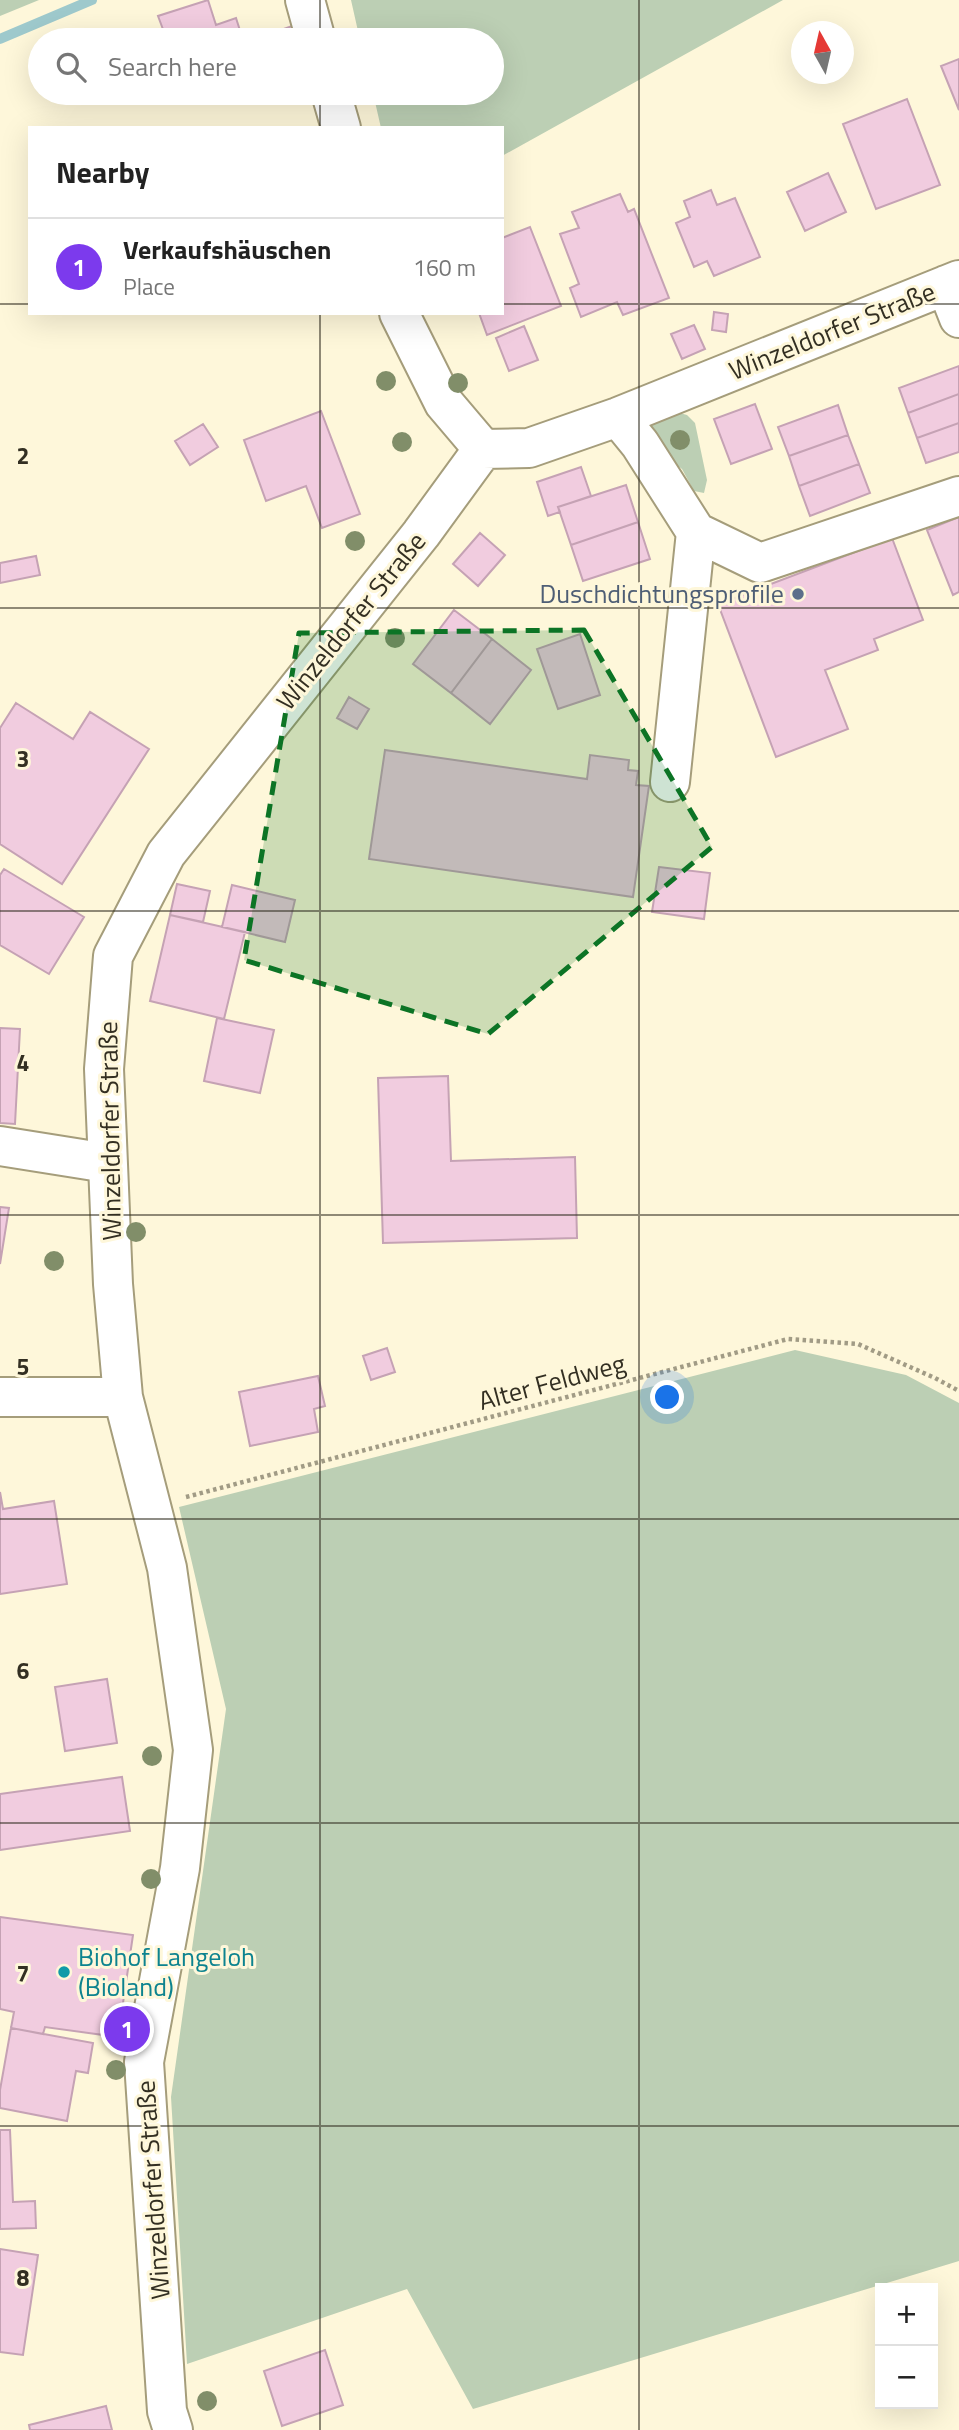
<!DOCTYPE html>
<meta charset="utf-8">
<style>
body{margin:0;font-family:"Titillium Web",sans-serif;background:#f2f2f2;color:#222}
.controls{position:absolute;right:21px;bottom:21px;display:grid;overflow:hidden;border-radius:0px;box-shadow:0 7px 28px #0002}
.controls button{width:63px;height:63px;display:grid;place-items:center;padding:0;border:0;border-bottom:2px solid #e0e0e0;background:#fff;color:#222;font:35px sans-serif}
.compass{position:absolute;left:791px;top:21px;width:63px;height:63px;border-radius:50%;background:#fff;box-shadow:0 7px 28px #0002;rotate:352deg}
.you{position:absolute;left:668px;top:1398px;width:24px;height:24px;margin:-18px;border:5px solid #fff;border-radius:50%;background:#1a73e8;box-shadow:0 0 0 10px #1a73e833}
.badge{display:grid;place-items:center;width:46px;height:46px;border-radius:50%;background:#7c3aed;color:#fff;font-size:23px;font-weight:700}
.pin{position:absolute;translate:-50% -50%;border:4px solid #fff;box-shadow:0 2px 7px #0006}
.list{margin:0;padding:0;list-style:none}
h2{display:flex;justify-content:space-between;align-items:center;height:91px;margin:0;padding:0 28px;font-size:30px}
h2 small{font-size:23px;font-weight:400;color:#767676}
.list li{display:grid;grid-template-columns:46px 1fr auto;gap:21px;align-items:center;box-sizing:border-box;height:98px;padding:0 28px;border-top:2px solid #e0e0e0}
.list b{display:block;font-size:26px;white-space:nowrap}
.list p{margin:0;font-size:23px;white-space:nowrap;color:#767676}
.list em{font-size:23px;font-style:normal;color:#767676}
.icon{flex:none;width:38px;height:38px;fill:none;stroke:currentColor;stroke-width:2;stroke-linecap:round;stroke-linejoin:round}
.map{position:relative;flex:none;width:959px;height:2430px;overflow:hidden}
.search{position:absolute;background:#fff;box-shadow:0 7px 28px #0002;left:28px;top:28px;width:476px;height:77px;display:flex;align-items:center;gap:18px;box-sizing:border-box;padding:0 24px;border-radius:38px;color:#767676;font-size:26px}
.panel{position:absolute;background:#fff;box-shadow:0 7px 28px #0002;left:28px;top:126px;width:476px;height:189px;border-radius:0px}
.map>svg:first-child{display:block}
.green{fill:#bccfb4}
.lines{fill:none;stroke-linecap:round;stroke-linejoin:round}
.stream{stroke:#9ec9cc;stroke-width:10}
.building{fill:#f1ccdf;stroke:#c5a2b4;stroke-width:2}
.minor-casing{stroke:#a59d7b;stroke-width:42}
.path{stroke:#a19b85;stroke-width:4.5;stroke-dasharray:3.5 3.5;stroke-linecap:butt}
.minor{stroke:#fff;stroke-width:38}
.tree{fill:#818e69}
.marked{fill:#0c7425;fill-opacity:0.2;stroke:#0c7425;stroke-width:5;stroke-dasharray:14 9;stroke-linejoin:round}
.grid{fill:none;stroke:#332f22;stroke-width:2;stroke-opacity:0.55}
.service-dot{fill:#5c6f8a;stroke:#fef7da;stroke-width:2.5}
.culture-dot{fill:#0f9aa8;stroke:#fef7da;stroke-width:2.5}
.labels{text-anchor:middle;stroke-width:6;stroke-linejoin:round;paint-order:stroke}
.street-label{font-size:26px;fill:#332f22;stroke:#fef7da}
.service-label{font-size:26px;fill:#4e5e75;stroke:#fef7da;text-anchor:end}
.culture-label{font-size:26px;fill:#0d838f;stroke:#fef7da;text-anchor:start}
.grid-label{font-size:23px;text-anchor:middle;font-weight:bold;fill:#332f22;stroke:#fef7da;stroke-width:6;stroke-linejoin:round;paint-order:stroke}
</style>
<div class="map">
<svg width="959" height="2430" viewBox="0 0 959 2430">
<rect width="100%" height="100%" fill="#fef7da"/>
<path class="green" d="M0,0h39l-39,16z
M351,0h432l-281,156v-28h-121l-8,-35h119v-53h-132z
M676,412l11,3 8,8 12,57 -3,13 -10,-2 -12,-22 -23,-17 -15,-24z
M795,1350l111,25 53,28v858l-486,148 -66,-120 -220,75 -16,-267 55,-388 -47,-202z"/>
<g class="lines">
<path class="stream" d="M0,39l92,-39"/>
</g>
<path class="building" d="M208,0l8,25 20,-7 7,22h-76l-9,-24z
M292,26l4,14h-33l-2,-3z
M959,59v51l-18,-44z
M907,99l33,86 -64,24 -33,-85z
M828,173l18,39 -41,19 -18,-39z
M711,190l6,15 18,-7 25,59 -46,19 -7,-15 -13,6 -18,-44 14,-6 -6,-16z
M620,194l8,18 6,-3 35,89 -46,17 -6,-13 -36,15 -11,-29 9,-4 -19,-50 19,-6 -7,-16z
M530,227l31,79 -74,29 -8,-22h23v-75z
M714,312l14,2 -2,18 -14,-2z
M694,325l11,24 -23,10 -11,-25z
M524,326l14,34 -29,11 -13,-33z
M959,366v28l-51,19 -9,-25z
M959,394v29l-42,15 -9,-25z
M755,404l17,45 -41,15 -17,-45z
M838,405l10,30 -59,21 -11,-29z
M321,411l39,103 -38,14 -16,-42 -40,15 -22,-61z
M959,423v29l-33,11 -9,-25z
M203,424l15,23 -28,18 -15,-24z
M848,435l11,29 -60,22 -10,-30z
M859,464l11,29 -60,23 -11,-30z
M581,467l10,29 -33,11 2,5 -12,4 -11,-34z
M626,485l12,37 -67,23 -13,-38z
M959,517v75l-6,3 -26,-65z
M638,522l12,37 -67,22 -12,-36z
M480,533l25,22 -27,31 -25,-22z
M892,538l31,82 -49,19 4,11 -53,20 23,59 -72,28 -58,-153z
M36,556l4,19 -40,8v-20z
M454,610l38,29 -41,54 -38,-29z
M580,634l20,61 -42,14 -21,-60z
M492,639l39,31 -41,54 -39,-31z
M349,697l20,12 -12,20 -20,-11z
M16,703l57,36 17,-27 59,37 -87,135 -62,-40v-116z
M385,750l202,29 3,-24 39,5 -1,10 10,1 -2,14 13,1 -16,111 -264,-38z
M659,867l51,6 -6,46 -52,-7z
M4,869l80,48 -35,57 -49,-29v-70z
M177,884l33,7 -7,31 -33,-7z
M232,885l63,15 -10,42 -63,-15z
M170,915l75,17 -21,87 -74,-18z
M217,1018l57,12 -14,63 -56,-12z
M0,1028l20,1 -5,95 -15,-1z
M448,1076l3,85 124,-4 2,81 -194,5 -5,-165z
M0,1207l9,1 -9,56z
M387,1348l8,24 -24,8 -8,-24z
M318,1376l7,30 -11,3 4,23 -68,14 -11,-54z
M0,1492l3,17 51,-8 13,83 -67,10z
M107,1679l10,64 -52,8 -10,-64z
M122,1777l8,54 -130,19v-56z
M0,1917l133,18 -15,102 -73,-10 -2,7 -32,-6 3,-16 -14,-3z
M122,2018l14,2 -3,19 -15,-2z
M11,2028l82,15 -5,30 -12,-2 -9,50 -67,-13v-18z
M0,2130h10l3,72 22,-1 1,27 -36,1z
M0,2249l38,6 -15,100 -23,-3z
M325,2350l18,55 -61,21 -18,-55z
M106,2406l6,24h-82l-1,-5z"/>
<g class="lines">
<g class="minor-casing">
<path id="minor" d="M305,0l11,40
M331,93l10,35
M946,285l13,33
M399,313l45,90 39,46
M618,417l22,27 56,88 64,31 199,-67
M670,782l26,-250
M0,1146l107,17
M0,1397h123
M173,2430l-6,-19 -23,-349 36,-194 13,-118 -26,-182 -44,-171 -10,-113 -9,-215 9,-113 53,-102 255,-320 62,-85 46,-1 89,-31 341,-137"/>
</g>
<path class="path" d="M186,1497l602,-158 70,5 77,34 24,13"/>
<use href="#minor" class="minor"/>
</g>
<g class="tree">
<circle cx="386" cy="381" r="10"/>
<circle cx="458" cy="383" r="10"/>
<circle cx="680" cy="440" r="10"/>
<circle cx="402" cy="442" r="10"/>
<circle cx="355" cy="541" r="10"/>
<circle cx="395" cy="638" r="10"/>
<circle cx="136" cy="1232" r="10"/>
<circle cx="54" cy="1261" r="10"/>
<circle cx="152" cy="1756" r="10"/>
<circle cx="151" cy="1879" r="10"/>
<circle cx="116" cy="2070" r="10"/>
<circle cx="207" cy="2401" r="10"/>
</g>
<path class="marked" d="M584,630l128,217 -224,187 -244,-74 55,-327z"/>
<path class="grid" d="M320,0v40M639,0v2430M320,93v35M0,304h30M502,304h457M320,313v2117M0,608h959M0,911h959M0,1215h959M0,1519h959M0,1823h959M0,2126h959"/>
<circle class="service-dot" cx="798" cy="594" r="7"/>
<circle class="culture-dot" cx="64" cy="1972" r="7"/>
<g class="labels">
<g class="street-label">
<text transform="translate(832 331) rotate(-22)" y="9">Winzeldorfer Straße</text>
<text transform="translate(351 621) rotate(-51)" y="9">Winzeldorfer Straße</text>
<text transform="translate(110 1131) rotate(-91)" y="9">Winzeldorfer Straße</text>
<text transform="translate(552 1382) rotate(-15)" y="9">Alter Feldweg</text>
<text transform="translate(153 2190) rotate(-94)" y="9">Winzeldorfer Straße</text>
</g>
<g class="service-label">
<text x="784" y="603">Duschdichtungsprofile</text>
</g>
<g class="culture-label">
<text x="78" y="1966">Biohof Langeloh<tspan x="78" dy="30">(Bioland)</tspan></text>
</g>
</g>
<g class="grid-label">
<text x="23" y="464">2</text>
<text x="23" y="767">3</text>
<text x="23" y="1071">4</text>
<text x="23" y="1375">5</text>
<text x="23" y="1679">6</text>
<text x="23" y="1982">7</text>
<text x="23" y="2286">8</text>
</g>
</svg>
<div class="controls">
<button>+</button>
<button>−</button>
</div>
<svg class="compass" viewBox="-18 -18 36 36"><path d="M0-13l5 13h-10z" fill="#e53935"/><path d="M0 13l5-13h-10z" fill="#767676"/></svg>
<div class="you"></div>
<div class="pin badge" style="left:127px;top:2029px">1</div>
<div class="search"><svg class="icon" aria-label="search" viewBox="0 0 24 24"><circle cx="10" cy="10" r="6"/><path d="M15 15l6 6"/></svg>Search here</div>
<section class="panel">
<h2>Nearby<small></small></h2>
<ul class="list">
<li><span class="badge">1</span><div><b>Verkaufshäuschen</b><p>Place</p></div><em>160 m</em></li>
</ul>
</section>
</div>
